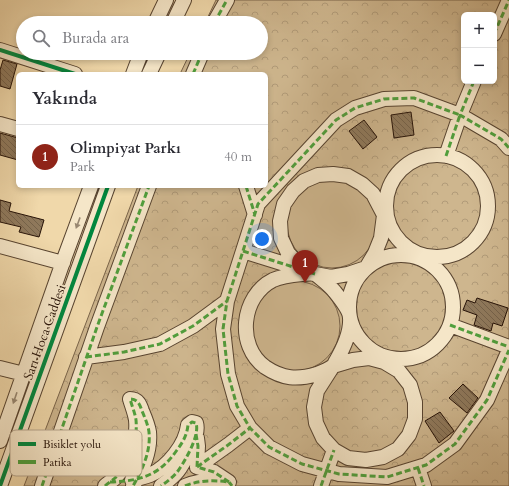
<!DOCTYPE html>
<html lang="tr">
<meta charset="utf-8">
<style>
body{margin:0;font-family:Cardo,serif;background:#f7f7f7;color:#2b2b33}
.controls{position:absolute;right:12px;top:12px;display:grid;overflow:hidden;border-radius:6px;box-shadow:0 2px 6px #0003}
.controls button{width:36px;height:36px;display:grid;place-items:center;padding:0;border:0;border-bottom:1px solid #e1e1e2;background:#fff;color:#2b2b33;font:20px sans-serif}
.you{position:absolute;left:262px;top:239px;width:14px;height:14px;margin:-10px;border:3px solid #fff;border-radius:50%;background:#1a73e8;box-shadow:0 0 0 6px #1a73e833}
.badge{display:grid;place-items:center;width:26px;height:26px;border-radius:50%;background:#8f2418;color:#fff;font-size:13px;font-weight:700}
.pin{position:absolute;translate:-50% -33px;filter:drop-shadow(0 1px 2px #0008)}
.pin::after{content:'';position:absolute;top:21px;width:14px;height:12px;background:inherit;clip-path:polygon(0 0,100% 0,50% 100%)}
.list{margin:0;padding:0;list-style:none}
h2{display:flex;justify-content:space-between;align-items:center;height:52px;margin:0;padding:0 16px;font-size:17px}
h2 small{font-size:13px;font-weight:400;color:#7c7c81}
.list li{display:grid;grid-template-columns:26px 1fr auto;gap:12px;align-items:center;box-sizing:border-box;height:64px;padding:0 16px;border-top:1px solid #e1e1e2}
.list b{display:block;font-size:15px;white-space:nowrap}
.list p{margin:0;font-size:13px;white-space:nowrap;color:#7c7c81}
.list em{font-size:13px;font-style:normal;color:#7c7c81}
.icon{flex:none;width:22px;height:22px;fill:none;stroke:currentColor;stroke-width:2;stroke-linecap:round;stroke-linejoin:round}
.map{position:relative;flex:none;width:509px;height:486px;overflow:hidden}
.search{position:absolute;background:#fff;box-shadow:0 2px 6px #0003;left:16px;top:16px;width:252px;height:44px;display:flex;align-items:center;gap:10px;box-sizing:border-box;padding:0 14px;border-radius:22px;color:#7c7c81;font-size:15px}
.panel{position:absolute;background:#fff;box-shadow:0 2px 6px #0003;left:16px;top:72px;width:252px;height:116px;border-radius:6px}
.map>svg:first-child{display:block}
.park{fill:url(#park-crowns);stroke:#7a644a;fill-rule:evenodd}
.garden{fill:#ceb68e;stroke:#7a644a}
.building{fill:url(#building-back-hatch);stroke:#261207}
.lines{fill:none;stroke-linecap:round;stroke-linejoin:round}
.minor-casing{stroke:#584430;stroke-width:16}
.minor{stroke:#f5e6c8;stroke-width:14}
.quiet{stroke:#50a03d;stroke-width:3;stroke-dasharray:6 3;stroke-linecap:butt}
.cycleway-casing{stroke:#f5e6c8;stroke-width:6}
.cycleway{stroke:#00873e;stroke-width:4}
.oneway{fill:#988771}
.labels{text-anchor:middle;stroke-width:3.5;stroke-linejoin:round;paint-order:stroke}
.street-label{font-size:13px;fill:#261207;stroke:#f5e6c8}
.key{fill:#f5e6c8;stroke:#b7a68e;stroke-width:1}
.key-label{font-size:11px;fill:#261207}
</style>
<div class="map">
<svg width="509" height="486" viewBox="0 0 509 486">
<defs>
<pattern id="park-crowns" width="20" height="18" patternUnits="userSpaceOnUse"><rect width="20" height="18" fill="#ceb68e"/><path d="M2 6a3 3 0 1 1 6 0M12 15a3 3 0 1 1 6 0" fill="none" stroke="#b19b79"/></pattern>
<pattern id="building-back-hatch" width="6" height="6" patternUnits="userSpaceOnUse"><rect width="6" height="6" fill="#8f795c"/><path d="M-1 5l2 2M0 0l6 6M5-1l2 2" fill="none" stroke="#75624a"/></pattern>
</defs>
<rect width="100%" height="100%" fill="#f0d8aa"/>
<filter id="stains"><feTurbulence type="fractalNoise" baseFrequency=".005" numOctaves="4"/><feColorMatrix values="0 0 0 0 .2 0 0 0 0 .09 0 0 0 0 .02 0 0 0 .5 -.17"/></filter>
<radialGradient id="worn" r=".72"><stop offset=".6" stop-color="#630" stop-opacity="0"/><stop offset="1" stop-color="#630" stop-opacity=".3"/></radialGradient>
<path class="park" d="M216,0h293v486h-485l114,-300h128v-112h-86l10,-21h71v-30h-56zM464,15h30v66h-30z"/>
<path class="garden" d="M287 223a45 45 0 1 1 90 0a45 45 0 1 1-90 0Z
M250 326a45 45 0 1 1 90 0a45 45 0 1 1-90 0Z"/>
<path class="building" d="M3,60l14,4 -7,25 -10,-3v-16z
M411,112l3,23 -20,3 -3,-23z
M364,120l13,17 -14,12 -14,-18z
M0,133l18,5v22l-18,-5z
M0,200l11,3 -2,8 35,9 -5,17 -20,-5 2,-5 -21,-5z
M477,298l31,10 -6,18 -9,-3 -2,8 -17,-6 3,-10 -14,-5 4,-10 8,3z
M463,384l15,14 -11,15 -18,-15z
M440,412l14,19 -15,12 -14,-22z"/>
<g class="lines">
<g class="minor-casing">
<path id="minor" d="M155,23l11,-23
M173,23l11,-23
M214,23l13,-23
M494,34l15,-34
M0,50l75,24
M133,74l8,-21
M149,74l10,-21
M193,74l9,-21
M474,81l-14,34 41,24 8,9
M0,124l18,5
M386 206a51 51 0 1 1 102 0a51 51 0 1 1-102 0Z
M446,156l14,-41 -46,-17 -30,1 -29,9 -19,12 -78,84 -31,97 -4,28 5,45 9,32 13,22 19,19 33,17 37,10 48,3 39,-12 29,-21 32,-44 22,-50
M333,174l15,2 14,8 11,10 11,21 -3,23 -6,15 -9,15 -18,6 -17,3 -16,-3 -15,-8 -12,-13 -7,-15 -1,-17 4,-17 9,-13 11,-10 14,-6z
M246,186l9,29
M0,246l63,17
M243,251l61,19
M349 307a52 52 0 1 1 104 0a52 52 0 1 1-104 0Z
M302,274c4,0 9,-1 12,0 4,1 18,14 21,18 4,5 15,19 15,26 1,14 -7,31 -14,43 -1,1 -1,3 -3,5 -4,3 -11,6 -16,8 -20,6 -34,5 -52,-7 -29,-21 -24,-71 8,-87 9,-4 19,-5 29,-6z
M450,325l59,22
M86,357l38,-5 36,-8 33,-18 34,-25
M369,358l15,4 15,9 11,14 5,17v17l-6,16 -11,14 -15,8 -17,3 -18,-2 -14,-8 -11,-12 -7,-15 -2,-16 3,-16 16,-25 20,-6z
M0,368l24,6
M197,438l1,8 -1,21 17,5 15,10
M0,441l64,-182 27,-73
M197,467l31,-22 22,-17
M418,468l6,18
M132,480c6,-1 12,-3 18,-5 18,-8 36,-31 38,-50l4,-3 4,1c4,12 -10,36 -16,45 -5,8 -12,13 -19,18
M0,486l108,-300
M42,486l55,-159 52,-141
M105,486c3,-3 7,-5 10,-8 14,-15 23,-36 21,-58 -1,-7 -4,-14 -6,-21 8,0 10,6 12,12 3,7 6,14 7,21 2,20 -7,38 -16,54
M185,486c14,-6 29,-6 43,-4
M321,486l13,-36"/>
</g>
<use href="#minor" class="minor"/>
<path class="quiet" d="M214,23l13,-23
M494,34l15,-34
M193,74l9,-21
M474,81l-14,34 41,24 8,9
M446,156l14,-41 -46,-17 -30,1 -29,9 -19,12 -78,84 -31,97 -4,28 5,45 9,32 13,22 19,19 33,17 37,10 48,3 39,-12 29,-21 32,-44 22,-50
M246,186l9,29
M243,251l72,23
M450,325l59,22
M86,357l38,-5 36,-8 33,-18 34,-25
M196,434l2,12 -1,21 17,5 15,10
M197,467l31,-22 22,-17
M418,468l6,18
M110,482c30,-1 49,-6 67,-32 6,-8 10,-15 11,-25l4,-3 4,1c4,12 -10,36 -16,45 -5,8 -12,13 -19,18
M42,486l55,-159 52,-141
M105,486c3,-3 7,-5 10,-8 14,-15 23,-36 21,-58 -1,-7 -4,-14 -6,-21 8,0 10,6 12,12 3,7 6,14 7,21 2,20 -7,38 -16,54
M185,486c14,-6 29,-6 44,-4l3,4
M321,486l13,-36"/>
<g class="cycleway-casing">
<path id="cycleway" d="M0,50l75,24
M0,486l108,-300"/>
</g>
<use href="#cycleway" class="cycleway"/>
</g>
<defs><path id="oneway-solid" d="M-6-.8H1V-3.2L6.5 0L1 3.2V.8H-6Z"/></defs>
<g class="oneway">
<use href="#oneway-solid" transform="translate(78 223) rotate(110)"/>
<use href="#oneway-solid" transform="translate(15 398) rotate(109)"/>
</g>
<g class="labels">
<g class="street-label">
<text transform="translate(44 332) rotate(-70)" y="5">Sarı Hoca Caddesi</text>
</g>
</g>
<rect x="10" y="430" width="132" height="46" rx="6" class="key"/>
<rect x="18" y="442" width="18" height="4" fill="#00873e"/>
<rect x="18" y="460" width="18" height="4" fill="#50a03d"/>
<g class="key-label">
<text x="43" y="448">Bisiklet yolu</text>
<text x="43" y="466">Patika</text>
</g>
<rect width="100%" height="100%" filter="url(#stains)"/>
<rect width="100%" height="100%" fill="url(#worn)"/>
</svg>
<div class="controls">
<button>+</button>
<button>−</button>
</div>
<div class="you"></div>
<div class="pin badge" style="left:305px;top:283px">1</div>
<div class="search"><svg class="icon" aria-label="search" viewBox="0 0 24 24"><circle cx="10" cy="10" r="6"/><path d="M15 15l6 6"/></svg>Burada ara</div>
<section class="panel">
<h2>Yakında<small></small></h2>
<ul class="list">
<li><span class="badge">1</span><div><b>Olimpiyat Parkı</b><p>Park</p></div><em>40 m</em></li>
</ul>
</section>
</div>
